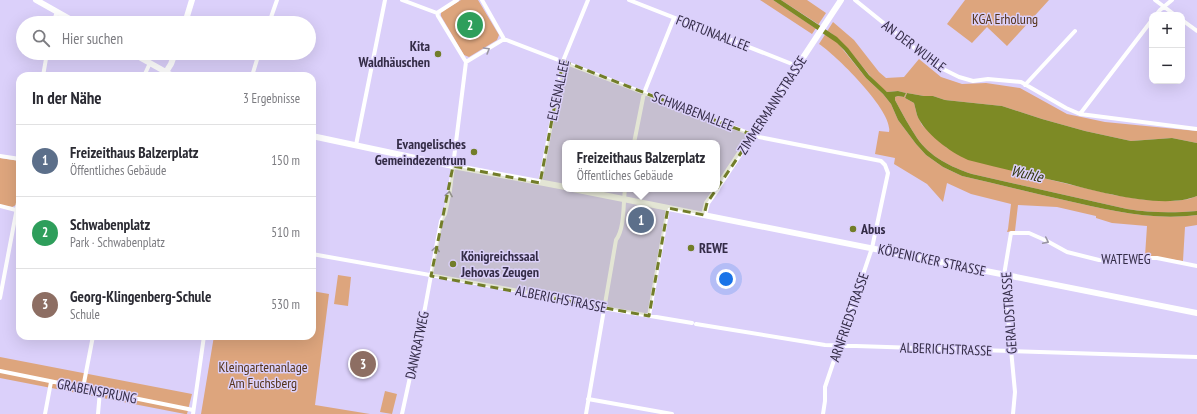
<!DOCTYPE html>
<html lang="de">
<meta charset="utf-8">
<style>
body{margin:0;font-family:"PT Sans Narrow",sans-serif;background:#f7f7f7;color:#2b2b33}
.controls{position:absolute;right:12px;top:12px;display:grid;overflow:hidden;border-radius:8px;box-shadow:0 4px 16px #0002}
.controls button{width:36px;height:36px;display:grid;place-items:center;padding:0;border:0;border-bottom:1px solid #e1e1e2;background:#fff;color:#2b2b33;font:20px sans-serif}
.you{position:absolute;left:726px;top:279px;width:14px;height:14px;margin:-10px;border:3px solid #fff;border-radius:50%;background:#1a73e8;box-shadow:0 0 0 6px #1a73e833}
.badge{display:grid;place-items:center;width:26px;height:26px;border-radius:50%;background:#727d29;color:#fff;font-size:13px;font-weight:700}
.pin{position:absolute;translate:-50% -50%;border:2px solid #fff;box-shadow:0 1px 4px #0006}
.popup{position:absolute;left:562px;top:140px;width:158px;height:52px;box-sizing:border-box;display:grid;place-content:center;border-radius:8px;background:#fff;filter:drop-shadow(0 1px 3px #0005);font-size:13px;white-space:nowrap;color:#7c7c81}
.popup b{font-size:15px;color:#2b2b33}
.popup::after{content:'';position:absolute;left:50%;top:100%;margin-left:-8px;border:8px solid transparent;border-top-color:#fff}
.list{margin:0;padding:0;list-style:none}
h2{display:flex;justify-content:space-between;align-items:center;height:52px;margin:0;padding:0 16px;font-size:17px}
h2 small{font-size:13px;font-weight:400;color:#7c7c81}
.list li{display:grid;grid-template-columns:26px 1fr auto;gap:12px;align-items:center;box-sizing:border-box;height:72px;padding:0 16px;border-top:1px solid #e1e1e2}
.list b{display:block;font-size:15px;white-space:nowrap}
.list p{margin:0;font-size:13px;white-space:nowrap;color:#7c7c81}
.list em{font-size:13px;font-style:normal;color:#7c7c81}
.icon{flex:none;width:22px;height:22px;fill:none;stroke:currentColor;stroke-width:2;stroke-linecap:round;stroke-linejoin:round}
.map{position:relative;flex:none;width:1197px;height:414px;overflow:hidden}
.search{position:absolute;background:#fff;box-shadow:0 4px 16px #0002;left:16px;top:16px;width:300px;height:44px;display:flex;align-items:center;gap:10px;box-sizing:border-box;padding:0 14px;border-radius:22px;color:#7c7c81;font-size:15px}
.panel{position:absolute;background:#fff;box-shadow:0 4px 16px #0002;left:16px;top:72px;width:300px;height:268px;border-radius:12px}
.map>svg:first-child{display:block}
.green{fill:#dda57d}
.water{fill:#7d8a25}
.lines{fill:none;stroke-linecap:round;stroke-linejoin:round}
.street{stroke:#fff;stroke-width:4}
.secondary{stroke:#fff;stroke-width:6}
.oneway{stroke:#9a96a3}
.marked{fill:#727d29;fill-opacity:0.2;stroke:#727d29;stroke-width:3;stroke-dasharray:8 5;stroke-linejoin:round}
.poi-dot{fill:#727d29;stroke:#dbd0fa;stroke-width:1.5}
.labels{text-anchor:middle;stroke-width:3;stroke-linejoin:round;paint-order:stroke}
.park-label{font-size:14px;fill:#543319;stroke:#dbd0fa}
.street-label{font-size:14px;fill:#342c47;stroke:#dbd0fa}
.poi-label{font-size:14px;font-weight:bold;fill:#342c47;stroke:#dbd0fa;text-anchor:start}
.water-label{font-size:15px;font-style:italic;fill:#32370e;stroke:#dbd0fa}
</style>
<div class="map">
<svg width="1197" height="414" viewBox="0 0 1197 414">
<rect width="100%" height="100%" fill="#dbd0fa"/>
<path class="green" d="M461,0h17l21,35 -2,5 -28,17 -5,-2 -23,-39v-4z
M760,0h13l42,28 3,-4 -37,-24h26l19,13 -14,21z
M965,0h84l-42,46 -20,-19 -15,16 -25,-19z
M833,22l21,18 25,32 7,6 18,-1 15,-18 22,18 21,7 24,-1 34,5 47,26 38,8 92,9v12l-25,-5 -41,3 -46,-10 -43,-12 -40,-13 -57,-6 -12,-4h-9l-17,-3 -2,5 9,5 3,12 5,10 25,23 100,31 67,16 32,5 29,1 14,-2 8,-3v15c-23,2 -47,2 -70,-2l-155,-35c-21,-7 -42,-17 -55,-36 -8,-12 -15,-25 -22,-38v-3l3,-1 6,1 2,-4 -8,-2 -11,1c-23,-18 -35,-45 -59,-61l38,47 17,16 8,10 7,16 18,24 10,11 17,12 19,9c34,8 68,16 102,24 44,10 88,21 133,15v10l-12,2 -2,34 -38,-5 2,-30 -35,-3 -16,-5v-2l-39,-9 -39,-2 -3,26 -8,1 1,-3 3,-25 -40,-10 -24,-11 -4,19 -16,-18 -33,-20 1,-6 -20,-4 4,-23 10,1c5,-20 -53,-77 -70,-88z
M0,158l20,3v22l-4,22 -4,2 -12,-2z
M338,275l13,2 -3,29 -14,-2z
M312,291l17,3 -14,111 55,9h-169l13,-78h98z
M0,357l192,37 -5,20h-2l-185,-36z
M385,391l12,3 -5,20 -12,-2z"/>
<path class="water" d="M773,0h8l56,37 11,11 21,27 18,17 11,-1 8,2 -2,4 -6,-1 -3,1v3c7,13 14,26 22,38 13,19 34,29 55,36l155,35c23,4 47,4 70,2v4c-45,6 -89,-5 -133,-15 -34,-8 -68,-16 -102,-24l-19,-9 -17,-12 -10,-11 -18,-24 -7,-16 -8,-10 -17,-16 -22,-28 -7,-7z
M907,93l17,3h9l12,4 57,6 40,13 43,12 46,10 41,-3 25,5v53c-33,14 -97,-4 -132,-13 -32,-7 -65,-15 -97,-23 -18,-8 -44,-27 -51,-45 -1,-4 -2,-8 -3,-12l-9,-5z"/>
<g class="lines">
<path class="street" d="M402,0l35,13
M629,0l163,64 5,3
M855,0l67,54 23,16 14,7 14,4 15,-2 33,3 45,26 14,6 117,15
M1155,0l20,15
M437,13l1,3 28,46 38,-23 -22,-39
M437,13l20,-13
M1156,15l4,-5 12,-10
M1182,20l15,11
M53,23l4,-11
M269,23l8,-23
M504,39l255,98 122,24 4,4 3,8 -16,75 -47,139v14l-2,13
M43,76l4,-23
M144,76l6,-13
M252,76l7,-23
M1025,85l50,-54
M1080,114l72,-94
M634,143l10,-50 30,-75
M356,145l29,-145
M0,156l20,3
M540,183l23,-122 25,-61
M0,206l16,4
M312,254l286,51 11,4 83,14
M0,298l20,-106
M649,316l19,-108
M696,324l129,21 372,12
M0,371l193,39
M83,388l10,-52
M588,399l84,15
M45,414l6,-32
M98,414l2,-23
M193,414l11,-78
M402,414l23,-106 16,-87 4,-7 5,-24 16,-128
M586,414l30,-174c9,-12 7,-37 9,-51
M1013,414l2,-22 -11,-117 7,-42h18l18,8 20,11 32,8 17,1 30,-3h11l40,8"/>
<path class="secondary" d="M36,0l41,23
M185,23l7,-23
M132,53l41,23
M166,72l5,-8 4,-11
M312,136l141,30 112,21
M717,188l124,-188
M573,189l624,124
M704,215l3,-12 10,-14"/>
</g>
<defs><path id="oneway-chevron" d="M-2-3.5L2.5 0L-2 3.5" fill="none" stroke-width="1.6" stroke-linecap="round" stroke-linejoin="round"/></defs>
<g class="oneway">
<use href="#oneway-chevron" transform="translate(487 50) rotate(-31)"/>
<use href="#oneway-chevron" transform="translate(449 194) rotate(-80)"/>
<use href="#oneway-chevron" transform="translate(1046 241) rotate(26)"/>
<use href="#oneway-chevron" transform="translate(436 249) rotate(-80)"/>
</g>
<path class="marked" d="M563,61l190,74 -46,68 -3,12 -36,-7 -19,108 -218,-40 22,-110 87,17z"/>
<g class="poi-dot">
<circle cx="438" cy="54" r="4"/>
<circle cx="474" cy="152" r="4"/>
<circle cx="853" cy="229" r="4"/>
<circle cx="691" cy="248" r="4"/>
<circle cx="453" cy="264" r="4"/>
</g>
<g class="labels">
<g class="park-label">
<text x="1005" y="24">KGA Erholung</text>
<text x="263" y="372">Kleingartenanlage<tspan x="263" dy="16">Am Fuchsberg</tspan></text>
</g>
<g class="street-label">
<text transform="translate(713 33) rotate(21)" y="5">FORTUNAALLEE</text>
<text transform="translate(914 46) rotate(37)" y="5">AN DER WUHLE</text>
<text transform="translate(558 90) rotate(-78)" y="5">ELSENALLEE</text>
<text transform="translate(772 105) rotate(-57)" y="5">ZIMMERMANNSTRASSE</text>
<text transform="translate(693 111) rotate(21)" y="5">SCHWABENALLEE</text>
<text x="1126" y="264">WATEWEG</text>
<text transform="translate(932 260) rotate(12)" y="5">KÖPENICKER STRASSE</text>
<text transform="translate(561 299) rotate(11)" y="5">ALBERICHSTRASSE</text>
<text transform="translate(1009 313) rotate(-94)" y="5">GERALDSTRASSE</text>
<text transform="translate(849 317) rotate(-71)" y="5">ARNFRIEDSTRASSE</text>
<text transform="translate(417 345) rotate(-78)" y="5">DANKRATWEG</text>
<text transform="translate(946 349) rotate(2)" y="5">ALBERICHSTRASSE</text>
<text transform="translate(97 391) rotate(11)" y="5">GRABENSPRUNG</text>
</g>
<g class="poi-label">
<text x="430" y="51" text-anchor="end">Kita<tspan x="430" dy="16">Waldhäuschen</tspan></text>
<text x="466" y="149" text-anchor="end">Evangelisches<tspan x="466" dy="16">Gemeindezentrum</tspan></text>
<text x="861" y="234">Abus</text>
<text x="699" y="253">REWE</text>
<text x="461" y="261">Königreichssaal<tspan x="461" dy="16">Jehovas Zeugen</tspan></text>
</g>
<g class="water-label">
<text transform="translate(1027 174) rotate(13)" y="5">Wuhle</text>
</g>
</g>
</svg>
<div class="controls">
<button>+</button>
<button>−</button>
</div>
<div class="you"></div>
<div class="pin badge" style="left:641px;top:220px;background:#5c6f8a">1</div>
<div class="popup"><b>Freizeithaus Balzerplatz</b>Öffentliches Gebäude</div>
<div class="pin badge" style="left:470px;top:25px;background:#2e9e5b">2</div>
<div class="pin badge" style="left:363px;top:364px;background:#8d6e63">3</div>
<div class="search"><svg class="icon" aria-label="search" viewBox="0 0 24 24"><circle cx="10" cy="10" r="6"/><path d="M15 15l6 6"/></svg>Hier suchen</div>
<section class="panel">
<h2>In der Nähe<small>3 Ergebnisse</small></h2>
<ul class="list">
<li><span class="badge" style="background:#5c6f8a">1</span><div><b>Freizeithaus Balzerplatz</b><p>Öffentliches Gebäude</p></div><em>150 m</em></li>
<li><span class="badge" style="background:#2e9e5b">2</span><div><b>Schwabenplatz</b><p>Park · Schwabenplatz</p></div><em>510 m</em></li>
<li><span class="badge" style="background:#8d6e63">3</span><div><b>Georg-Klingenberg-Schule</b><p>Schule</p></div><em>530 m</em></li>
</ul>
</section>
</div>
